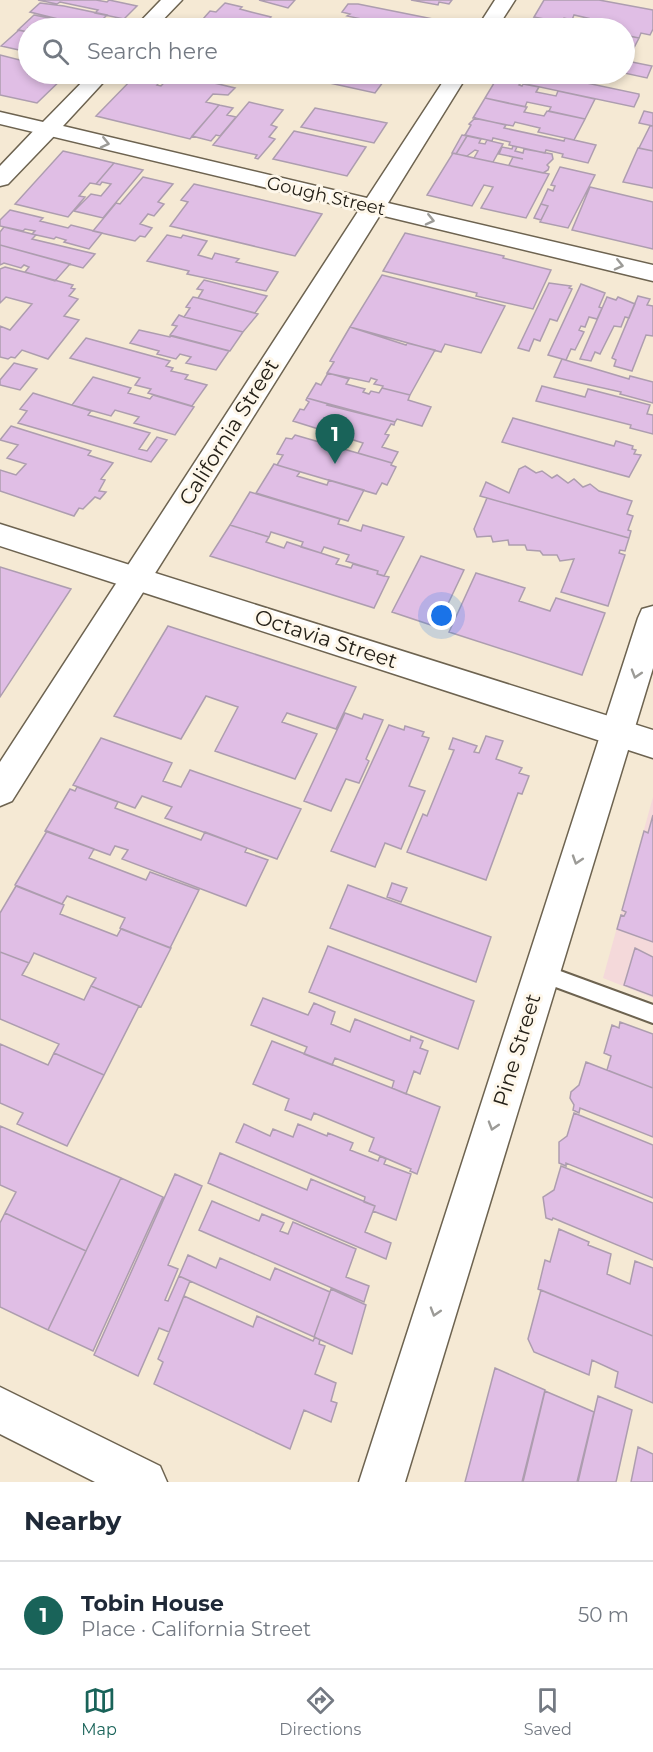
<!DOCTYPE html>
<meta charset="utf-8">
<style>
body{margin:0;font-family:Montserrat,sans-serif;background:#f2f2f3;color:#1f2937}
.you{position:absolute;left:442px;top:616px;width:21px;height:21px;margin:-15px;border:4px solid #fff;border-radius:50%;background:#1a73e8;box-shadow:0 0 0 9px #1a73e833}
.badge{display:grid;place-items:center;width:39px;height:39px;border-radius:50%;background:#196359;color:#fff;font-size:20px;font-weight:700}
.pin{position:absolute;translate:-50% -50px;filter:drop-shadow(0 2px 3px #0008)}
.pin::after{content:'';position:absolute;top:32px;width:21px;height:18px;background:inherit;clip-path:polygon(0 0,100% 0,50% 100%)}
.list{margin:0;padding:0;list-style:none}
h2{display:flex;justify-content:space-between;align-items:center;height:78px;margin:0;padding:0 24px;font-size:26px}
h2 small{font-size:20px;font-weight:400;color:#747a83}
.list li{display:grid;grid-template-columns:39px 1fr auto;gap:18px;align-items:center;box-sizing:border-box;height:108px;padding:0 24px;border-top:2px solid #e0e1e3}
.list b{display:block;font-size:22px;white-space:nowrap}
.list p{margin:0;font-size:20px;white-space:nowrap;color:#747a83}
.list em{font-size:20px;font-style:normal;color:#747a83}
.icon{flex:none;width:33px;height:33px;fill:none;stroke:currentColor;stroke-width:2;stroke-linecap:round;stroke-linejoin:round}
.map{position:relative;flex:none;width:653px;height:1482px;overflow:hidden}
.search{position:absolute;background:#fff;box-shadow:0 3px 9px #0003;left:18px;right:18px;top:18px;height:66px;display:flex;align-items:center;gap:15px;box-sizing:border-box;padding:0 21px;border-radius:33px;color:#747a83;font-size:22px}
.sheet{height:186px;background:#fff}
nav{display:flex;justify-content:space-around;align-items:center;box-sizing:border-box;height:84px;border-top:2px solid #e0e1e3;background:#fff;font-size:16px;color:#747a83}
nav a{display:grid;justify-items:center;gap:3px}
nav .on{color:#196359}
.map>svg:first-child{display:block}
.education{fill:#f4d9da}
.building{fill:#e0bee5;stroke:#ad9daf;stroke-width:1.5}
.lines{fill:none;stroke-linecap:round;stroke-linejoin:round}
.lane-casing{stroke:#6d6350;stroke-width:4}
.street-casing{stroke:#6d6350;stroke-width:3}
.secondary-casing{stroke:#6d6350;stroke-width:3}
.lane{fill:#fff;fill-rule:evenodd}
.street{fill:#fff;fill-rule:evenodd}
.secondary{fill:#fff;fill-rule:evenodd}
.oneway{stroke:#9c9b97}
.labels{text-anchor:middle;stroke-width:6;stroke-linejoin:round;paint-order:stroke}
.far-street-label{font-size:18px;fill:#242018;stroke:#fef7ea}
.street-label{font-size:21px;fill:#242018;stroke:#fef7ea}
</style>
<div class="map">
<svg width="653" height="1482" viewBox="0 0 653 1482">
<rect width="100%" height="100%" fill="#f5e9d4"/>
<path class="education" d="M653,797v201l-50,-20z"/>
<path class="building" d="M38,0h58l11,2 2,-2 28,6 -13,13 -29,-6 3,-3 -38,-8 -3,2z
M259,0h36l-7,8z
M411,0h41l-3,4 -10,-2 -1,3z
M544,0h55l54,10v19l-3,6 -9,-2 -2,5 -15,-3v-7h-9l2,-3 -43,-10 -2,5 -8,-2 -3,5 -27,-6z
M40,3l24,3 43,9 -13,13 -64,-16z
M225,3l17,4 -2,2 11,3 20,5 -10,11h-11l-47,-9 7,-8 6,1z
M348,4h10l75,15 -7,9h-22l-57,-12 3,-2 -8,-2z
M34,15l30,6 -6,6 6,1h-36v4l-10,-2z
M534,17l36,7 -2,4h4h-44z
M19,30l9,2v20l-27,-6z
M624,35l15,3 -12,23 -3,-1z
M0,55l28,7v12h39l-30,29 -37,-8z
M624,60l3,1 25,5 -5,12 -23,-5z
M172,74h21l17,3 -4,4 29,7 -7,7 -15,-1 -7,8 13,3 -29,34 -94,-23 39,-40 25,6 -3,3 4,1z
M331,74h58l-14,19 -50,-11z
M500,74h66l-3,4 76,16v2l-5,11 -137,-29z
M497,78l24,5 -2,2 3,1 1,-2 16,3 -3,5 20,4 2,-5 37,8 -10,20 -36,-8 2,-4 -24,-5 -2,5 -40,-9z
M485,98l42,9 -3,5 20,4 3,-5 38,8 -11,21 -36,-8 2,-4 -25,-6 -2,4 -40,-8z
M249,102l34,8 -12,15 6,2 -8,10 6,2 -17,20 -3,-1 2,-3 -44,-10z
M219,105l14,3 -6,7 9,2 -16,19 -4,-1 -5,6 -19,-5z
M315,108l72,15 -13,20 -73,-16z
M644,111l9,2v13l-14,-3z
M475,118l31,7 -2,3 60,13 1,-3 31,7 -8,18 -26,-6 1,-3 -17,-4 -1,3 -36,-8 1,-3 -17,-4 -1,3 -27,-6 6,-10 -2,-1z
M650,126h3v25l-14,-3z
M294,131l72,16 -19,29 -74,-17z
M462,135l5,1 -11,18 -4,-1z
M467,136l14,3 -2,4 6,1 2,-4 16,4 -10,18 -19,-4 4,-7 -3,-1 -8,6 -11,-2z
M513,146l4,1 -2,4 8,2 1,-4 28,5 1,5 -6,6 2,2 -1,3 -5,3 -32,-7 -2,-1 4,-8 10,2 -24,-5 3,-7 10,2z
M638,148l15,3v37l-30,-6z
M63,151l51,12 -18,21 -6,-1 -11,13 6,1 -17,20 -53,-13z
M453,153l21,5 75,16 -23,44 -45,-10 12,-21 -9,-2 -12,21 -45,-11z
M114,163l29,7 -40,48 -29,-7 17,-17 10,2 10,-12 -9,-2 -2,3 -4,-1z
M560,167l35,8 -27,53 -28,-6 8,-16 -7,-2 7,-15 5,2 2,-5 -4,-1z
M143,177l30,7 -15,18 6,2 -10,12 -6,-2 -8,10 12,4 -7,9 -5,-1 -5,5 -42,-10 23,-28 4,1z
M194,184l128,30 -27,42 -125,-30 18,-24 -7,-2z
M590,187l63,15v47l-81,-19z
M541,204l7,2 -7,14 -7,-2z
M10,210l33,8 -3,3 28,7 3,-3 31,8 -13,16 -25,-7 2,-2 -10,-3 -2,2 -22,-5 3,-3 -10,-2 -2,2 -23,-5v-6z
M4,227l32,8 -4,4 63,15 -12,14 -83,-23v-13z
M405,233l99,23 -1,2 48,12 -18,39 -57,-13 1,-3 -94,-22z
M167,235l14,3 2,-3 24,6 -9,14 14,4 3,-6 24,6 -3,3 42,10 -12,19 -79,-17 2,-3 -42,-10z
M0,245l70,19 -15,17 -3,-1 -27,-8 4,-5 -5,-2 -3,3 -17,-5 -4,2z
M5,267l68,18 -2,3 4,1 -6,7 9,3 -14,17 15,4 -31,39 -26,-9 -7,8 -4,-1 -3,2 -8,-2v-31l10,4 22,-26 -26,-7 -6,6v-34z
M382,275l123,31 -24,47 -36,-9 -4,8 -91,-25z
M204,280l63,16 -12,17 -57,-15 5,-8 -6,-1z
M549,283l22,3 -2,2 3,1 -15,32 -7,-2 -10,22 -6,-2 -5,12 -11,-3z
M581,284l24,9 -6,14 3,1 -5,11 -8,-2 -4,10 -4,-1 -2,4 5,2 -9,18 -4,-1 -5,11 -18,-5z
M638,296l12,3 -3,6 6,1v30l-7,-1 -14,36 -18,-5 2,-6 -4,-2z
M193,297l5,1 60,16 -15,18 -59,-15 6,-9 -4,-1z
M607,297l9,3 2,-3 17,7 -6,14 -4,-1 -4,10 -7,-1 -14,28 -5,-2 -4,9 -11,-2z
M179,315l5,2 59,15 -13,19 -60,-16 7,-9 -5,-1z
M350,327l56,18 1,-2 28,7 -25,45 -28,-7 1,-2 -9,-2 3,-4 -6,-2 -2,4 -42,-9 7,-11 -4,-1z
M139,330l31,7 1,-1 58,15 -13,19 -30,-7 5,-6 -11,-3 -4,5 -19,-5 2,-3 -29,-8z
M86,338l84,23 -4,5 7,2 -2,3 17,4 -3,4 22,6 -15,21 -44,-13 3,-4 -16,-4 5,-7 -70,-20z
M562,359l67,20 1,-3 23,6v21l-33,-9 1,-2 -67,-15z
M14,363l23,6 -17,21 -20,-5v-5z
M328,373l21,6 -3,5 19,5 -2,3 6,2 2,-3 8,2 3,-5 28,7 -2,5 23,7 -9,19 -25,-7 -2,3 -88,-24 9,-15 5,2z
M93,377l38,11 -3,5 22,6 3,-4 41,12 -19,28 -41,-12 5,-6 -24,-7 -4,6 -39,-11z
M542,386l43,11 3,-8 62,16 -3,9 6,1v19l-23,-6 1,-3 -95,-24z
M33,393l58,18 -3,4 62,18 -11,16 8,2 10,-14 10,3 -16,22 -133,-39 9,-12 -7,-2z
M307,398l21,6 -1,1 68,17 -1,3 -3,-1 -6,10 4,1 -7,12 16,5 -6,11 -34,-10 5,-10 -70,-22 7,-12 4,1 5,-8 -3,-2z
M513,418l101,28 2,-5 17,5 -1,3 4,1 -2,4 7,1 -12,22 -127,-35z
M11,426l80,25 -3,4 25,8 -12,16 4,1 -6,11 7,1 -6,7 -5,-2 -12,12 -4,-1 -5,8 -74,-25v-21l16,5 10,-11 -19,-6 11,-13 -18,-5z
M295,435l97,28 -1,2 5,2 -9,18 -5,-2 -6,11 -99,-29 6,-10 -6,-1 9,-16 6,1z
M274,464l26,8 -3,4 30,9 2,-5 35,10 -16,31 -92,-28z
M525,466l11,7 6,-2 10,7 5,-3 11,8 6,-4 9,8 7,-3 9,7 33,10 -5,13 6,2 -5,14 3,1 -2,7 -149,-42 6,-14 23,11 10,-24z
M250,492l90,27 -2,5 7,2 16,5 2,-6 41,12 -20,39 -7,-2 1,-3 -32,-10 3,-6 -25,-8 -3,6 -20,-6 2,-5 -32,-10 -2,5 -39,-12z
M487,498l142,40 -4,13 -5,-1 -1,3 6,2 -17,51 -47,-14 13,-33 -14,2 -3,-6h-14l-3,-4 -13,-1 -2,-5h-16l-1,-5 -15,2 -2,-6 -14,1 -3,-8z
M230,525l39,12 -3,5 18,6 3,-6 52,17 -3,5 15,4 2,-4 25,7 -1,3 12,3 -15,31 -164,-52z
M421,556l43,14 -27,57 -45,-15z
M0,567l71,22 -71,108z
M476,573l49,15 -6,13 31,10 6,-13 49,15 -23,62 -133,-43z
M168,626l188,61 -20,42 -49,-16 -5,9 35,12 -22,45 -80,-28 23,-44 -32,-11 -25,43 -67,-23z
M345,713l17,6 2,-5 19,6 -17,39 3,2 -10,22 -13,-4 -15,32 -27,-10z
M389,725l15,5 1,-4 19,6 -2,4 7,2 -20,48 16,5 -24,58 -16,-6 -10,24 -44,-16z
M486,736l17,5 -7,18 26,9 -3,5 10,3 -7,18 -4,-1 -32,87 -79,-28 16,-38 4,2 27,-66 -5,-1 4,-11 24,8 -3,6 5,1z
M101,738l71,25 -9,18 18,6 9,-17 111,39 -24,50 -112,-41 7,-11 -30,-11 -7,12 -62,-23z
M77,787l41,15 -3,6 86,32 4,-8 42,16 -2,4 23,8 -22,46 -124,-47 6,-9 -13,-4 -5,9 -65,-24 25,-42 5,2z
M653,815v127l-36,-13 4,-14 3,1 2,-4 -4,-2 22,-79 4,2z
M47,831l47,18 -5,9 57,22 4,-8 49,18 -29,58 -50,-20 5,-10 -58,-22 -5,8 -47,-19z
M392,883l15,5 -6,14 -14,-5z
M348,885l143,52 -15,45 -146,-54z
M16,886l48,19 -4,9 57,22 4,-7 50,19 -30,59 -50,-21 5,-8 -62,-25 -5,10 -29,-11v-39z
M328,946l146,55 -16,48 -149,-57z
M635,948l18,9v39l-29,-11z
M0,952l29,11 -7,12 62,25 7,-14 48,20 -35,69 -50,-22 5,-9 -59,-25z
M263,998l45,17 6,-12 21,9 -4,12 19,8 5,-13 55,22 1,-5 12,5 -3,7 8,3 -8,23 -6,-3 -8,23 -14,-6 2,-7 -59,-23 -3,7 -28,-11 3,-7 -56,-22z
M620,1022l33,12v54l-46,-18 4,-14 -7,-3 8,-28 7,3z
M272,1041l168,66 -23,67 -7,-3 1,-2 -42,-18 5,-13 -60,-25 -3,7 -26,-10 4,-11 -36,-15z
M0,1044l48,21 6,-12 50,22 -37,71 -50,-22 6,-11 -23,-10z
M586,1062l67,26v49l-73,-29 -1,5 -6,-3 1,-5 -4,-7 1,-6 8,-7z
M574,1113l79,32v53l-87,-35v3l-7,-3v-21l8,-6z
M244,1124l26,12 3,-7 20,8 5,-13 29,12 1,-3 25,10 -3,7 28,11 2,-5 6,3 -2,5 27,10 -15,46 -23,-9 2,-5 -11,-4 1,-5 -129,-55z
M0,1126l121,52 -35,73 -81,-38 11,-21 -16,-7z
M220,1153l87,37 4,-11 64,27 -10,26 26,11 -5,16 -178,-76z
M561,1166l92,37v57l-100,-42 -1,2 -6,-2 -3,-21 11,-7z
M175,1174l27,12 -34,79 10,4 -13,31 3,1 11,-25 11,5 -21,51 -10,-4 -21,48 -44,-21z
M121,1178l42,19 -70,154 -45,-21z
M212,1201l47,20 3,-7 22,9 -4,8 8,3 5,-12 63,27 -10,28 23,9 -5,16 -165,-72z
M5,1213l81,38 -38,79 -48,-23v-84z
M559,1229l30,13 -1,3 23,9 -4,20 23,10 5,-23 18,7v68l-115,-47 7,-29 5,2z
M188,1255l28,13 4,-10 50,22 5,-12 55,24 -16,45 -135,-61z
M331,1289l35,16 -14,49 -38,-17z
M541,1290l112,46v67l-38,-16 3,-15 -26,-12 -3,15 -55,-23 -6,-13z
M184,1296l69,31 4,-11 56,25 2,-4 5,3 -1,4 6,2 -10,28 21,9 -5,18 6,2 -6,19 -27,-12 -14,39 -136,-65 9,-22 -5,-3z
M495,1368l50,22 -23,92h-57z
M545,1391l49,21 -17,70h-54z
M598,1396l34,14 -16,72h-38z
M638,1447l15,7v28h-22z"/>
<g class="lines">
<g class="lane-casing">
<path id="lane" d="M541,964l112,41v18l-119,-44 -2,-6 2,-6z"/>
</g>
<g class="street-casing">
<path id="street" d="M48,122l8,2 3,5 -3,5 -48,50 -8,2v-20l40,-42z
M0,524l653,206v28l-653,-212z
M0,1387l160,79 7,16h-72l-95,-48z"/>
</g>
<g class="secondary-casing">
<path id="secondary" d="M161,0h21l-27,28h-21z
M495,0h20l-18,28h-20z
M90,74h21l-48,52 304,72 81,-124h20l-80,129 265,62v16l-273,-66 -368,586 -12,5v-44l359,-552 -359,-86v-12l43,10z
M653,606v62l-248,814h-46l279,-864 4,-9z"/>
</g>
<use href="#lane" class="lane"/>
<use href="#street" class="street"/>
<use href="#secondary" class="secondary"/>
</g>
<defs><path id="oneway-chevron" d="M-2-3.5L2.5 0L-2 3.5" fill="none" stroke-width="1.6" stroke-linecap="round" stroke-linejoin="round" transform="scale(1.5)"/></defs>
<g class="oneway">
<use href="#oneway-chevron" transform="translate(105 143) rotate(13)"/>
<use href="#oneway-chevron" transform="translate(430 220) rotate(13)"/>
<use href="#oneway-chevron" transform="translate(619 265) rotate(13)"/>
<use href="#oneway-chevron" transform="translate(636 674) rotate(107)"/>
<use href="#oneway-chevron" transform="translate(577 860) rotate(108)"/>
<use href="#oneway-chevron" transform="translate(493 1126) rotate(107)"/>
<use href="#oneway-chevron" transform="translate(435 1312) rotate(107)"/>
</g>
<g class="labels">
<g class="far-street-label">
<text transform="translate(326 196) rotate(13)" y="6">Gough Street</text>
</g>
<g class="street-label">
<text transform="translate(229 432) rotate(-58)" y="7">California Street</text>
<text transform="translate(326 639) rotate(18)" y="7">Octavia Street</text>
<text transform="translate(517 1050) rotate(-73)" y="7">Pine Street</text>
</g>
</g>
</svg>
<div class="you"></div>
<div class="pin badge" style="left:335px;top:464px">1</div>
<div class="search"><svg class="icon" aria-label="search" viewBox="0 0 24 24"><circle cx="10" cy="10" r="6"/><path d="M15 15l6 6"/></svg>Search here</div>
</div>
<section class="sheet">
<h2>Nearby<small></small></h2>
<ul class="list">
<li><span class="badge">1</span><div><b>Tobin House</b><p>Place · California Street</p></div><em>50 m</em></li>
</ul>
</section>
<nav>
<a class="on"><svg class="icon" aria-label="map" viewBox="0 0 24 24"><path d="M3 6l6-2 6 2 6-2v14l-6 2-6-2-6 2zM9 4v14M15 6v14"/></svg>Map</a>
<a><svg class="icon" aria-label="directions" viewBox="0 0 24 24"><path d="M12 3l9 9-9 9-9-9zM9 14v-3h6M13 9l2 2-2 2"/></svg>Directions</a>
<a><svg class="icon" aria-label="saved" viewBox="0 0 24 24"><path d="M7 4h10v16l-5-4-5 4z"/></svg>Saved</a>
</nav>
